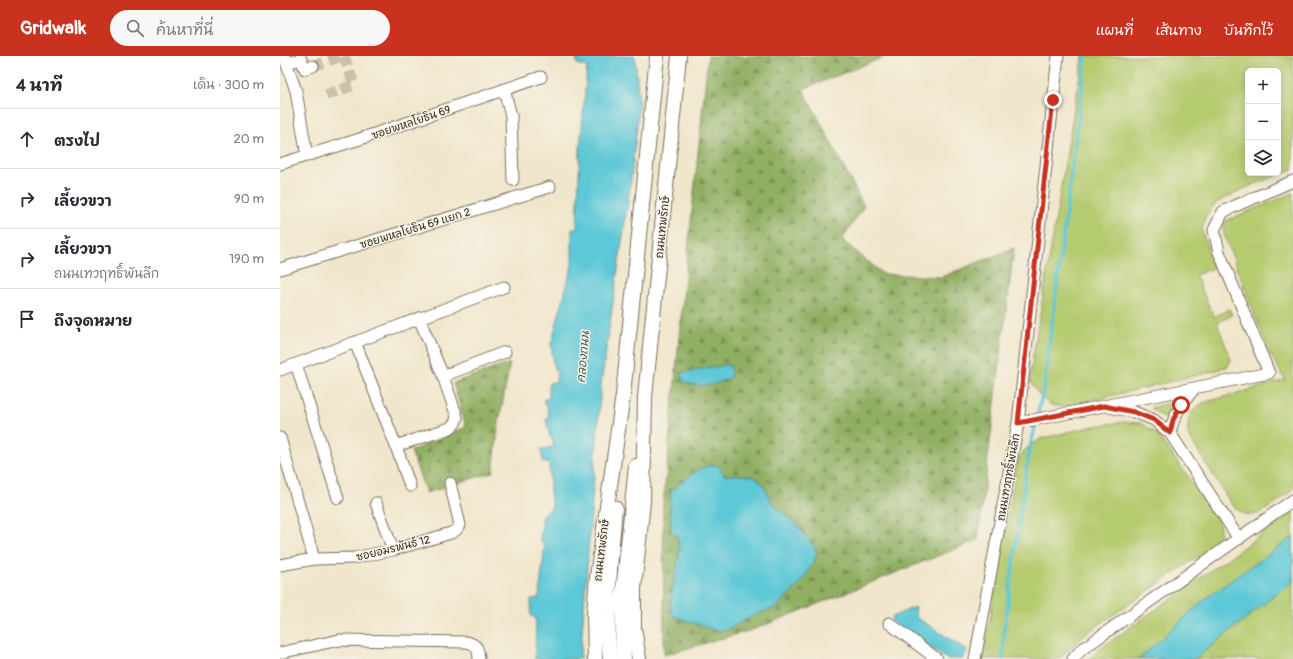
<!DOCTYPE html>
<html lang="th">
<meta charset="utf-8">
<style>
body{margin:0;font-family:Pangolin,"Playpen Sans Thai",sans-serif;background:#f7f7f7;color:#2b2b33}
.controls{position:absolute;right:12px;top:12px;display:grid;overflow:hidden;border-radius:6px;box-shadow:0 2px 10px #0003}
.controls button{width:36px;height:36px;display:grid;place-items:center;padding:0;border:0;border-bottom:1px solid #e1e1e2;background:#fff;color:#2b2b33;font:20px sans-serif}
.stop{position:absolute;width:12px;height:12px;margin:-9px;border:3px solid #c8321e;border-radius:50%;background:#fff}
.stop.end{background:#c8321e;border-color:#fff;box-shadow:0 1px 4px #0008}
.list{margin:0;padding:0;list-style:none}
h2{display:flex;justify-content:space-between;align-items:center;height:52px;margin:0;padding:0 16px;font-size:17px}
h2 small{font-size:13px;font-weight:400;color:#7c7c81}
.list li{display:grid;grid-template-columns:26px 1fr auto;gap:12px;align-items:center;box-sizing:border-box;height:60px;padding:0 16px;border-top:1px solid #e1e1e2}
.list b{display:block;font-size:15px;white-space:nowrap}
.list p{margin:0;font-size:13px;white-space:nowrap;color:#7c7c81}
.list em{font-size:13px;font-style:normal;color:#7c7c81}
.icon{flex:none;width:22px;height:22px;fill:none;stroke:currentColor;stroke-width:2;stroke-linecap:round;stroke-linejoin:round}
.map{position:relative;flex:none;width:1013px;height:603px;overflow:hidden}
header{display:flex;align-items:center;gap:24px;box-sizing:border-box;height:56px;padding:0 20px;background:#c8321e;color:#fff}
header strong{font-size:19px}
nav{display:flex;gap:22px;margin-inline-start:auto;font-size:14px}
.search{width:280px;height:36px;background:#f7f7f7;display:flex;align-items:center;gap:10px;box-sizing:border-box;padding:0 14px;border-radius:22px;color:#7c7c81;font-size:15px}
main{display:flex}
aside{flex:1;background:#fff}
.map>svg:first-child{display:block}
.grass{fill:#b5cb6f;stroke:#787a46;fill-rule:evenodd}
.forest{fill:url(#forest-firs);stroke:#666c40}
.water{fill:#5dc8d7;stroke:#4c797a}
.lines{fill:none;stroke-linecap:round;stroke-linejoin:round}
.stream{stroke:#5dc8d7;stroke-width:3.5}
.minor-tunnel{stroke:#ccc0a8;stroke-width:11;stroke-dasharray:11 5.5;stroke-linecap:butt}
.minor-casing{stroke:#7a6c5b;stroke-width:13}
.major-casing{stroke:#7a6c5b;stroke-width:16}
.minor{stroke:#fff;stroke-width:11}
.major{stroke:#fff;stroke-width:14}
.route{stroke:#c8321e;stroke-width:5}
.labels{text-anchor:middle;stroke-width:3;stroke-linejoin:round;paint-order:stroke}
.street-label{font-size:11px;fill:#3b2a1e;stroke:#f7f3e8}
.water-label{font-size:12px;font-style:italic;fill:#455956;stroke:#f7f3e8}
</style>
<header>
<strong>Gridwalk</strong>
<div class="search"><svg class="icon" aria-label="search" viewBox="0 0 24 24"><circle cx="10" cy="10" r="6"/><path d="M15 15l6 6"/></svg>ค้นหาที่นี่</div>
<nav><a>แผนที่</a><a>เส้นทาง</a><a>บันทึกไว้</a></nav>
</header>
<main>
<aside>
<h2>4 นาที<small>เดิน · 300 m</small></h2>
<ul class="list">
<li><svg class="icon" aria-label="ahead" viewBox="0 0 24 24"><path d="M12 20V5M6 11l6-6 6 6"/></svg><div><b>ตรงไป</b></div><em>20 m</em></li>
<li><svg class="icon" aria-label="right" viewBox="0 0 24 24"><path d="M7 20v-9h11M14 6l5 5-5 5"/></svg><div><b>เลี้ยวขวา</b></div><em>90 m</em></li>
<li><svg class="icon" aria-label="right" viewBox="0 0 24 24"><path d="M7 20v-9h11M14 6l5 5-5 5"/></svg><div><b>เลี้ยวขวา</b><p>ถนนเทวฤทธิ์พันลึก</p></div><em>190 m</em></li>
<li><svg class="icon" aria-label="arrive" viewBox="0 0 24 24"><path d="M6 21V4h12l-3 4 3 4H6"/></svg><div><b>ถึงจุดหมาย</b></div></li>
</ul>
</aside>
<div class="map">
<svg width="1013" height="603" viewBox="0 0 1013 603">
<defs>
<pattern id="forest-firs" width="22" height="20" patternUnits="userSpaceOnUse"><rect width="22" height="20" fill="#90af62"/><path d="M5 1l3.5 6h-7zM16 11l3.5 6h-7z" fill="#778f50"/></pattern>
</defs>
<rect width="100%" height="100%" fill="#f7f3e8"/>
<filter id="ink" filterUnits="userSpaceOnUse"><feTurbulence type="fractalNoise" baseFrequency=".025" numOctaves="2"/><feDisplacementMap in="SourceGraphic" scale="8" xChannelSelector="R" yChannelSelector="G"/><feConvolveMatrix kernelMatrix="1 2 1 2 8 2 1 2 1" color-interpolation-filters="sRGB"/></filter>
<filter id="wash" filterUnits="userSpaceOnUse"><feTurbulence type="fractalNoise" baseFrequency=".012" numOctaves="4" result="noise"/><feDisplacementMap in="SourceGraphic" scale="16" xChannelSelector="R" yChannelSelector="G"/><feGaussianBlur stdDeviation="0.9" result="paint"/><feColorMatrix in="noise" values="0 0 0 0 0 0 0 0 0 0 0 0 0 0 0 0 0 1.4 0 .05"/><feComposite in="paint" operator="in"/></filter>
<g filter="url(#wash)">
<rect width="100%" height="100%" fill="#f0e6cb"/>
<path class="grass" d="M803,0h210v113l-50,20 -27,14 -11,14 -3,14 12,37 -19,7 19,42 15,-8 3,6 -15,8 14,37 -3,6 -14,5 -149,36 -14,-2 -11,-9 -11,-16zM968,15h30v102h-30z
M1013,137v297c-10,7 -33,27 -44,25 -7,-1 -12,-6 -17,-10l-44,-70c-1,-16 1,-23 15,-32l82,-23 -16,-28 -45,-118 -1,-6 2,-7z
M892,346l-7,17 -14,-11z
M844,366l17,1 15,10 58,79c6,13 9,19 2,32l-129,89 -28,26h-76l35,-201 8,-9 14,-10 54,-13z
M1013,456v147h-204l11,-10z"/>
<path class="forest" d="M428,0h179l-84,33 61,117 -22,34 41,34 58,3 73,-29 -36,292 -223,89 -91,26 -1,-151 4,-38 12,-129z
M230,307l-11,59 -6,50 -67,21 -15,-42 55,-24 -13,-44z"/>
<path class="water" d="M296,0h59l4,49 -8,76 -30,203 -21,275h-45l1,-41 -5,-2v-16l8,-3 6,-53 -5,-2 3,-27 9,-8 -2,-16 -1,-27 -6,-2 -2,-13 13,-2 -2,-9 -2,-1 -4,-18 3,-2 -2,-12 -3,-2v-4h5v-16l7,-1 1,-12 -3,-1 -3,-25 21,-78v-38h5l3,-79 7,-82 -10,-3z
M447,309l4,1 -1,12c-16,7 -31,11 -47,3l-2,-8 24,-5z
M438,409l6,10h19l12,2 8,7 9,19 23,20 15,18 7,12 -5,12 -10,17 -26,25 -21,8 -31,16 -13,-2 -37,-13 -4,-10 3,-21 7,-35 -3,-14 -6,-4 -1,-38 5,-7 16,-12 15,-9z
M1013,481v44l-98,78h-56l66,-60z
M635,551l1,10 51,33 -4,9h-16l-55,-37v-5z"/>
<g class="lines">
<path class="stream" d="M723,603l1,-29 25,-178 15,-66 42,-330"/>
</g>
</g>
<g filter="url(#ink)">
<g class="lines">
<path class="minor-tunnel" d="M33,10l29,-10
M46,39l28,-10 -10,-29"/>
<g class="minor-casing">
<path id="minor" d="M4,0l12,35 11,65
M7,7l14,-4 4,10 8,-3
M224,33l7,27 2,64
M0,108l80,-25 181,-62
M0,213l270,-82
M75,286l41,104 14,40
M16,308l42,134
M0,314l224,-83
M163,320l62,-24
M915,332c-13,15 -21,26 -25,45l69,106
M829,351l25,5 20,8 16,13
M738,367l251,-50 -50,-121 -5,-22 9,-18 12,-6 58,-25
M0,382l34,121
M116,390l54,-18 5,-5 2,-6 -14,-41 -24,-58
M96,447l17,47
M0,509l34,-6 40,-1 39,-8 58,-17 5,-3 4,-5 -10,-42
M609,567l48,36
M0,597l59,-13 128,2c11,3 11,7 12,17
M695,603l43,-236 40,-367
M793,603l8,-9 212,-150"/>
</g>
<g class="major-casing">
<path id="major" d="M315,603l-1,-46 3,-36 26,-182 34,-339
M330,603c-5,-50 1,-101 5,-151
M344,603l-1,-15 -1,-42 14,-136
M359,603l-5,-31v-40l9,-86 2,-105 34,-341"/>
</g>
<use href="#minor" class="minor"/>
<use href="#major" class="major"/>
</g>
</g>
<g class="lines" filter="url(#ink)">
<path class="route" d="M773,44l-35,323 86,-17 30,6 20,8 16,13 3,-13 8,-15"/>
</g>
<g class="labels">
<g class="street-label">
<text transform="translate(131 66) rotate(-19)" y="4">ซอยพหลโยธิน 69</text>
<text transform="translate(382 171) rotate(-84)" y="4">ถนนเทพรักษ์</text>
<text transform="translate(135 172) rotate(-17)" y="4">ซอยพหลโยธิน 69 แยก 2</text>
<text transform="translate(728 421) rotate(-80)" y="4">ถนนเทวฤทธิ์พันลึก</text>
<text transform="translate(113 492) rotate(-14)" y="4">ซอยอมรพันธ์ 12</text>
<text transform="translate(321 494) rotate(-83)" y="4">ถนนเทพรักษ์</text>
</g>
<g class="water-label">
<text transform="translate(303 301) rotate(-85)" y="4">คลองถนน</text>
</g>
</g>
</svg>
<div class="controls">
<button>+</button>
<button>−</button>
<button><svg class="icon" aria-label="layers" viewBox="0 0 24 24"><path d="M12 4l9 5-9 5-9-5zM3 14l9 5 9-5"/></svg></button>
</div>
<div class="stop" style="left:901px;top:349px"></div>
<div class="stop end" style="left:773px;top:44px"></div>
</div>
</main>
